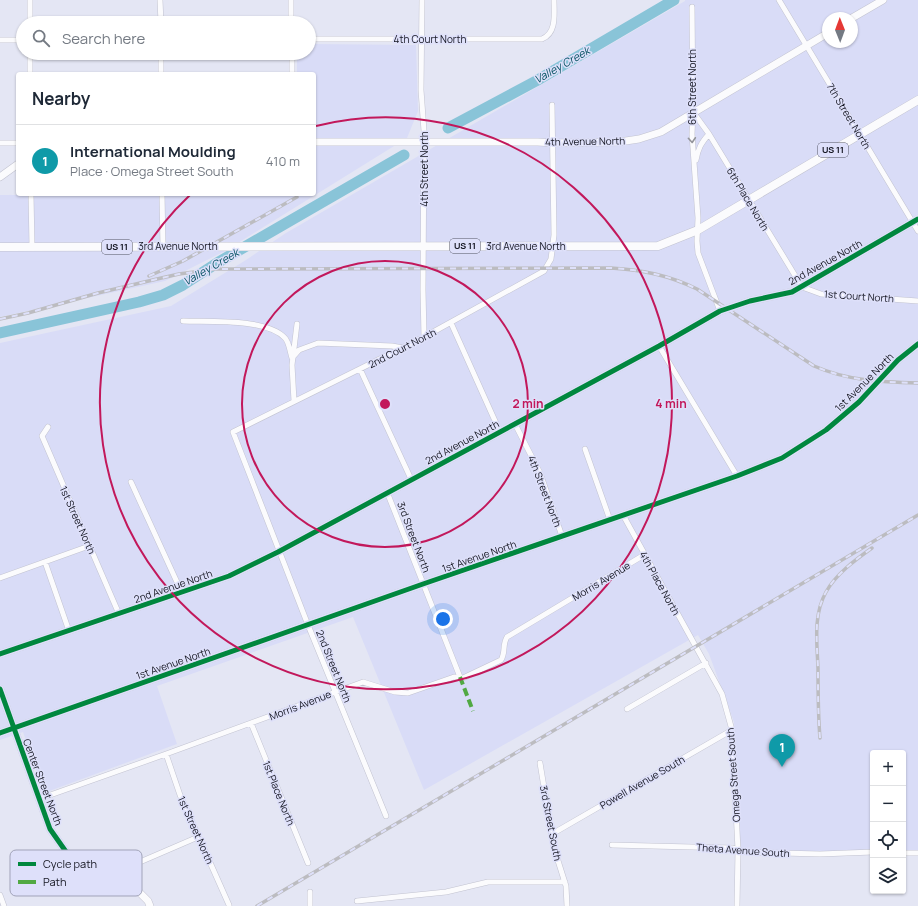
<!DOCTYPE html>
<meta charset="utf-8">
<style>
body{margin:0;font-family:Manrope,sans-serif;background:#f6f6f7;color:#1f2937}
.controls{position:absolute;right:12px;bottom:12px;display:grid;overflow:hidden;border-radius:4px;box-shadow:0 1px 3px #0004}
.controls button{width:36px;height:36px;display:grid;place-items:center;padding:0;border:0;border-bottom:1px solid #e0e1e3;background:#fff;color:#1f2937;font:20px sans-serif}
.compass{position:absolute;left:822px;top:12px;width:36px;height:36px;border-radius:50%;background:#fff;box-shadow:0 1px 3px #0004;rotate:359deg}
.you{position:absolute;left:443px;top:619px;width:14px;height:14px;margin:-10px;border:3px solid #fff;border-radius:50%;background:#1a73e8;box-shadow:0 0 0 6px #1a73e833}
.badge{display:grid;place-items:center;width:26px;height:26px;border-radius:50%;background:#1a73e8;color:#fff;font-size:13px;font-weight:700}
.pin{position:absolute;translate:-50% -33px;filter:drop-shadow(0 1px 2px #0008)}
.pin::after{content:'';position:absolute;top:21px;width:14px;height:12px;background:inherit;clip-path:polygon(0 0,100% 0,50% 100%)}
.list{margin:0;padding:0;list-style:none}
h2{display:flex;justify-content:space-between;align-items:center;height:52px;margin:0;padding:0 16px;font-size:17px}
h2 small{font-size:13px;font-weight:400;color:#747a83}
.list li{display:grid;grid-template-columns:26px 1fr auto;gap:12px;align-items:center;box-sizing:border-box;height:72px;padding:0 16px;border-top:1px solid #e0e1e3}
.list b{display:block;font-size:15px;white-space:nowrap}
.list p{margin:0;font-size:13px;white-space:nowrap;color:#747a83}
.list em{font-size:13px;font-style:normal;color:#747a83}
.icon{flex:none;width:22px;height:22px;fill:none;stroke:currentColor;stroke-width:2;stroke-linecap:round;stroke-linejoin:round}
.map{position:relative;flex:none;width:918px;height:906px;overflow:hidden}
.search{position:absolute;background:#fff;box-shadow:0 1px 3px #0004;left:16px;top:16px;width:300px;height:44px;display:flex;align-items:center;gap:10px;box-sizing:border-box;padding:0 14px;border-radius:22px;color:#747a83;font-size:15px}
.panel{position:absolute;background:#fff;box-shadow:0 1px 3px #0004;left:16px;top:72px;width:300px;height:124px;border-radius:4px}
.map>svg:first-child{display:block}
.built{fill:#d9dcf7;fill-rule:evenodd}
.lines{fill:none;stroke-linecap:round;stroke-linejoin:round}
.river{stroke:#89c4d8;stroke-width:11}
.minor-casing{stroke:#c2c3d0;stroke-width:6}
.tertiary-casing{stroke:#c2c3d0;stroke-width:8}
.primary-casing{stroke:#c2c3d0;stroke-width:9}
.minor{stroke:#fbfbfd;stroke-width:5}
.tertiary{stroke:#fbfbfd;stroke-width:7}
.primary{stroke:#fbfbfd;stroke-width:8}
.rail-casing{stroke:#bcbcc0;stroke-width:3.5}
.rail{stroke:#dee0fa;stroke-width:2;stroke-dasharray:6;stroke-linecap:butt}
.quiet{stroke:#51a943;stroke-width:4;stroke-dasharray:8 4;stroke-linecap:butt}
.cycleway-casing{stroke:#dee0fa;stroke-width:8}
.cycleway{stroke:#00873e;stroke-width:5}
.oneway{stroke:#93949a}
.ring{fill:none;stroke:#c2185b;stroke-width:2}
.labels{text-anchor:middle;stroke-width:3;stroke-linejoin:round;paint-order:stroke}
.shield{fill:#dee0fa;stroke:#515261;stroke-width:1}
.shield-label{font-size:9px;font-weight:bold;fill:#141520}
.street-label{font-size:10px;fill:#141520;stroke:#dee0fa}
.water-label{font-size:11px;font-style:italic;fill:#025060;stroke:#dee0fa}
.key{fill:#dee0fa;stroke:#a1a3b9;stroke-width:1}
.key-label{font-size:11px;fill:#141520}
.centre{fill:#c2185b;stroke:#dee0fa;stroke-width:2}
.ring-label{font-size:12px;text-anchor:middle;font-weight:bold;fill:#c2185b;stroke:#dee0fa;stroke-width:3;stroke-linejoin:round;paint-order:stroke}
</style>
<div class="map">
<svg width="918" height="906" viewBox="0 0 918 906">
<rect width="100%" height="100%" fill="#e4e6f4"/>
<path class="built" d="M685,0h233v856h-15v-103h-30v102l-132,-2 -7,-131 -25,-68 -11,-19 -274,155 -71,-173 -196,69 20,58 -133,49 -21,-61 -23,8v-397l171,-37 75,-46 40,-27 399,-232zM828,18h24v24h-24z
M309,44l107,1 2,66 -11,27 -182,113 -60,30 -165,36v-122l314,-1v-120h-17v-21h12z"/>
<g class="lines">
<path class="river" d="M448,128l88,-47 138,-81
M0,333l139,-31 24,-7 20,-10 34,-22 187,-108"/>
<g class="minor-casing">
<path id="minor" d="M30,0v23
M160,0l1,23
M291,0v23
M422,0l-1,90 3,41 -1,159 1,47
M779,0l139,231
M692,7l1,105 -1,22 6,84 -1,23 1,12 22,58
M309,39h233c15,-6 12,-25 12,-39
M0,40h23
M30,53v21
M161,53v21
M292,53v21
M693,112l16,22 93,153 19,7 97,7
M0,143h18
M696,160c2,-11 5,-17 13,-26
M31,194l1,53
M162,194l1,53
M183,321c27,1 83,-3 102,17 4,4 5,14 7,20l7,-8 19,-7 74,3 11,2
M451,323l49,109
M659,346l78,130
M360,369l51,110
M294,401l-2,-36 5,-41
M515,424l25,49 22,63
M48,427l-6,9 77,178
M585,449l25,71
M131,482l51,111
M387,492l73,185
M623,515l99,179 10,36 6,120 -1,56
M45,562l24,69
M0,578l89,-32
M627,709l79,-46
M251,723l57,140
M166,754l14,41 49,110
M540,763l14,85 12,38 1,20
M39,799l127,-45 197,-72 32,10 13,1 46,-16 9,1 38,-18c5,-8 1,-15 6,-23l137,-82
M386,816l-78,-191 -75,-193 191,-95 120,-66 7,-12 3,-24 -2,-130
M552,834l180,-104
M612,845l120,3 14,4 74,2 53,-2
M903,853h15
M112,874l86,-37
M310,892v14
M0,895l4,11
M357,901l89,-9 42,-10h77"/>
</g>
<g class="tertiary-casing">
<path id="tertiary" d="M852,18l31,-18
M314,142h224l15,1 66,-1 20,-3 22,-7 167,-99
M0,177l18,-13
M0,654l229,-78 49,-24 381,-206 61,-35 30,-10 42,-9 126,-73
M0,689l50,140 19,27 22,11 21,7 23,14 13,13 2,5
M0,733l423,-149 314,-108 45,-18 44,-28 33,-28 39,-42 20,-16"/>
</g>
<g class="primary-casing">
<path id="primary" d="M0,247l658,-1 40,-16 220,-130"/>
</g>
<use href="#minor" class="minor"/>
<use href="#tertiary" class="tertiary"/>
<use href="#primary" class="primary"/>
<g class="rail-casing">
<path id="rail" d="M149,276l34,-15 114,-64
M0,319l28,-6 70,-20 59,-14 22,-5 37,-5 395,-1c32,2 57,7 86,21l117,77c34,15 68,16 104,17
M820,738c-2,-23 -2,-46 -2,-70 -1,-25 -5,-53 8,-76 10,-18 29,-32 46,-44
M257,906l661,-391"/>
</g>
<use href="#rail" class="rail"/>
<path class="quiet" d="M460,677l13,34"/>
<g class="cycleway-casing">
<path id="cycleway" d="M0,654l229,-78 49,-24 381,-206 61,-35 30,-10 42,-9 126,-73
M0,689l50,140 19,27 22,11 21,7
M0,733l423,-149 314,-108 45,-18 44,-28 33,-28 39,-42 20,-16"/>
</g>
<use href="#cycleway" class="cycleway"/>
</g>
<defs><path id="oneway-chevron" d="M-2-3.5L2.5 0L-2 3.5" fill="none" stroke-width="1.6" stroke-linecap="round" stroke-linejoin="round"/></defs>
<use class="oneway" href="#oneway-chevron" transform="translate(692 140) rotate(86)"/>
<g class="ring">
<circle cx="385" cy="404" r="143"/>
<path d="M316 126A286 286 0 1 1 190 195"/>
</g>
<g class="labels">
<g class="shield">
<rect x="818" y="143" width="30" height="14" rx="3"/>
<rect x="450" y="239" width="30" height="14" rx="3"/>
<rect x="102" y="240" width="30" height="14" rx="3"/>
</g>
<g class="shield-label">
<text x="833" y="153">US 11</text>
<text x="465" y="249">US 11</text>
<text x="117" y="250">US 11</text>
</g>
<g class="street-label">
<text x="430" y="43">4th Court North</text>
<text transform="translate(692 87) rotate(-90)" y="4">6th Street North</text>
<text transform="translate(849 116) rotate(59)" y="4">7th Street North</text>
<text transform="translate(585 141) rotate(-1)" y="4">4th Avenue North</text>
<text transform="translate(424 169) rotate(-90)" y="4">4th Street North</text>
<text transform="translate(748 199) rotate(59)" y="4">6th Place North</text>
<text x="178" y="250">3rd Avenue North</text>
<text x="526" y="250">3rd Avenue North</text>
<text transform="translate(825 262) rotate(-29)" y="4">2nd Avenue North</text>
<text transform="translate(859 296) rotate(4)" y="4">1st Court North</text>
<text transform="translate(402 348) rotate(-27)" y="4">2nd Court North</text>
<text transform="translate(864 382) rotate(-45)" y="4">1st Avenue North</text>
<text transform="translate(462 442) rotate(-28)" y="4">2nd Avenue North</text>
<text transform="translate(545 491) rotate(69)" y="4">4th Street North</text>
<text transform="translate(78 520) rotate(66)" y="4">1st Street North</text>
<text transform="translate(414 537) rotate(69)" y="4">3rd Street North</text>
<text transform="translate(479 556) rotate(-19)" y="4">1st Avenue North</text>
<text transform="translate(601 581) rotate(-31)" y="4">Morris Avenue</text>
<text transform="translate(660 583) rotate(61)" y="4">4th Place North</text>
<text transform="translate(173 586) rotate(-19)" y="4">2nd Avenue North</text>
<text transform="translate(173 663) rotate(-19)" y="4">1st Avenue North</text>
<text transform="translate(334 666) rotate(68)" y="4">2nd Street North</text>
<text transform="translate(300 705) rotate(-21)" y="4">Morris Avenue</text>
<text transform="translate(733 775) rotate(-94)" y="4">Omega Street South</text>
<text transform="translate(43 782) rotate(69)" y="4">Center Street North</text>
<text transform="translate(642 782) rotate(-30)" y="4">Powell Avenue South</text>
<text transform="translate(279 793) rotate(68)" y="4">1st Place North</text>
<text transform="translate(551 823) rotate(79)" y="4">3rd Street South</text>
<text transform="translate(196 830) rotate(66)" y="4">1st Street North</text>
<text transform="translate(743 850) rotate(4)" y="4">Theta Avenue South</text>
</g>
<g class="water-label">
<text transform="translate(562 65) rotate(-30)" y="4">Valley Creek</text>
<text transform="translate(211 267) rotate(-30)" y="4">Valley Creek</text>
</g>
</g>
<rect x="10" y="850" width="132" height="46" rx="6" class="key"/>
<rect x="18" y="862" width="18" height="4" fill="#00873e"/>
<rect x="18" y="880" width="18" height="4" fill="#51a943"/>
<g class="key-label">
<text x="43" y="868">Cycle path</text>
<text x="43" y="886">Path</text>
</g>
<circle cx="385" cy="404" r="6" class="centre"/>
<g class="ring-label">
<text x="528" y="408">2 min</text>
<text x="671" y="408">4 min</text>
</g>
</svg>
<div class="controls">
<button>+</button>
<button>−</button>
<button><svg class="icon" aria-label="locate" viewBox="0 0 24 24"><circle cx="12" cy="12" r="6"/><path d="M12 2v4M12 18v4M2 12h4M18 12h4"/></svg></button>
<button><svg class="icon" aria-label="layers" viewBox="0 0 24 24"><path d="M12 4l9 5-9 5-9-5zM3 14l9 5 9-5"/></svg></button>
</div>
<svg class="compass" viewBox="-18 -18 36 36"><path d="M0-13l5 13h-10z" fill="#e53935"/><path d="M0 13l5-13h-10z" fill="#747a83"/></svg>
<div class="you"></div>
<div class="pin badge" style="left:782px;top:767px;background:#0f9aa8">1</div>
<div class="search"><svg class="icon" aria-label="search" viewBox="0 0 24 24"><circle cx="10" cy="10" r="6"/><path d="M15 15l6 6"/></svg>Search here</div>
<section class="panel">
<h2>Nearby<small></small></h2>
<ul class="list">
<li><span class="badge" style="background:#0f9aa8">1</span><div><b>International Moulding</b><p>Place · Omega Street South</p></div><em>410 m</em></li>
</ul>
</section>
</div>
